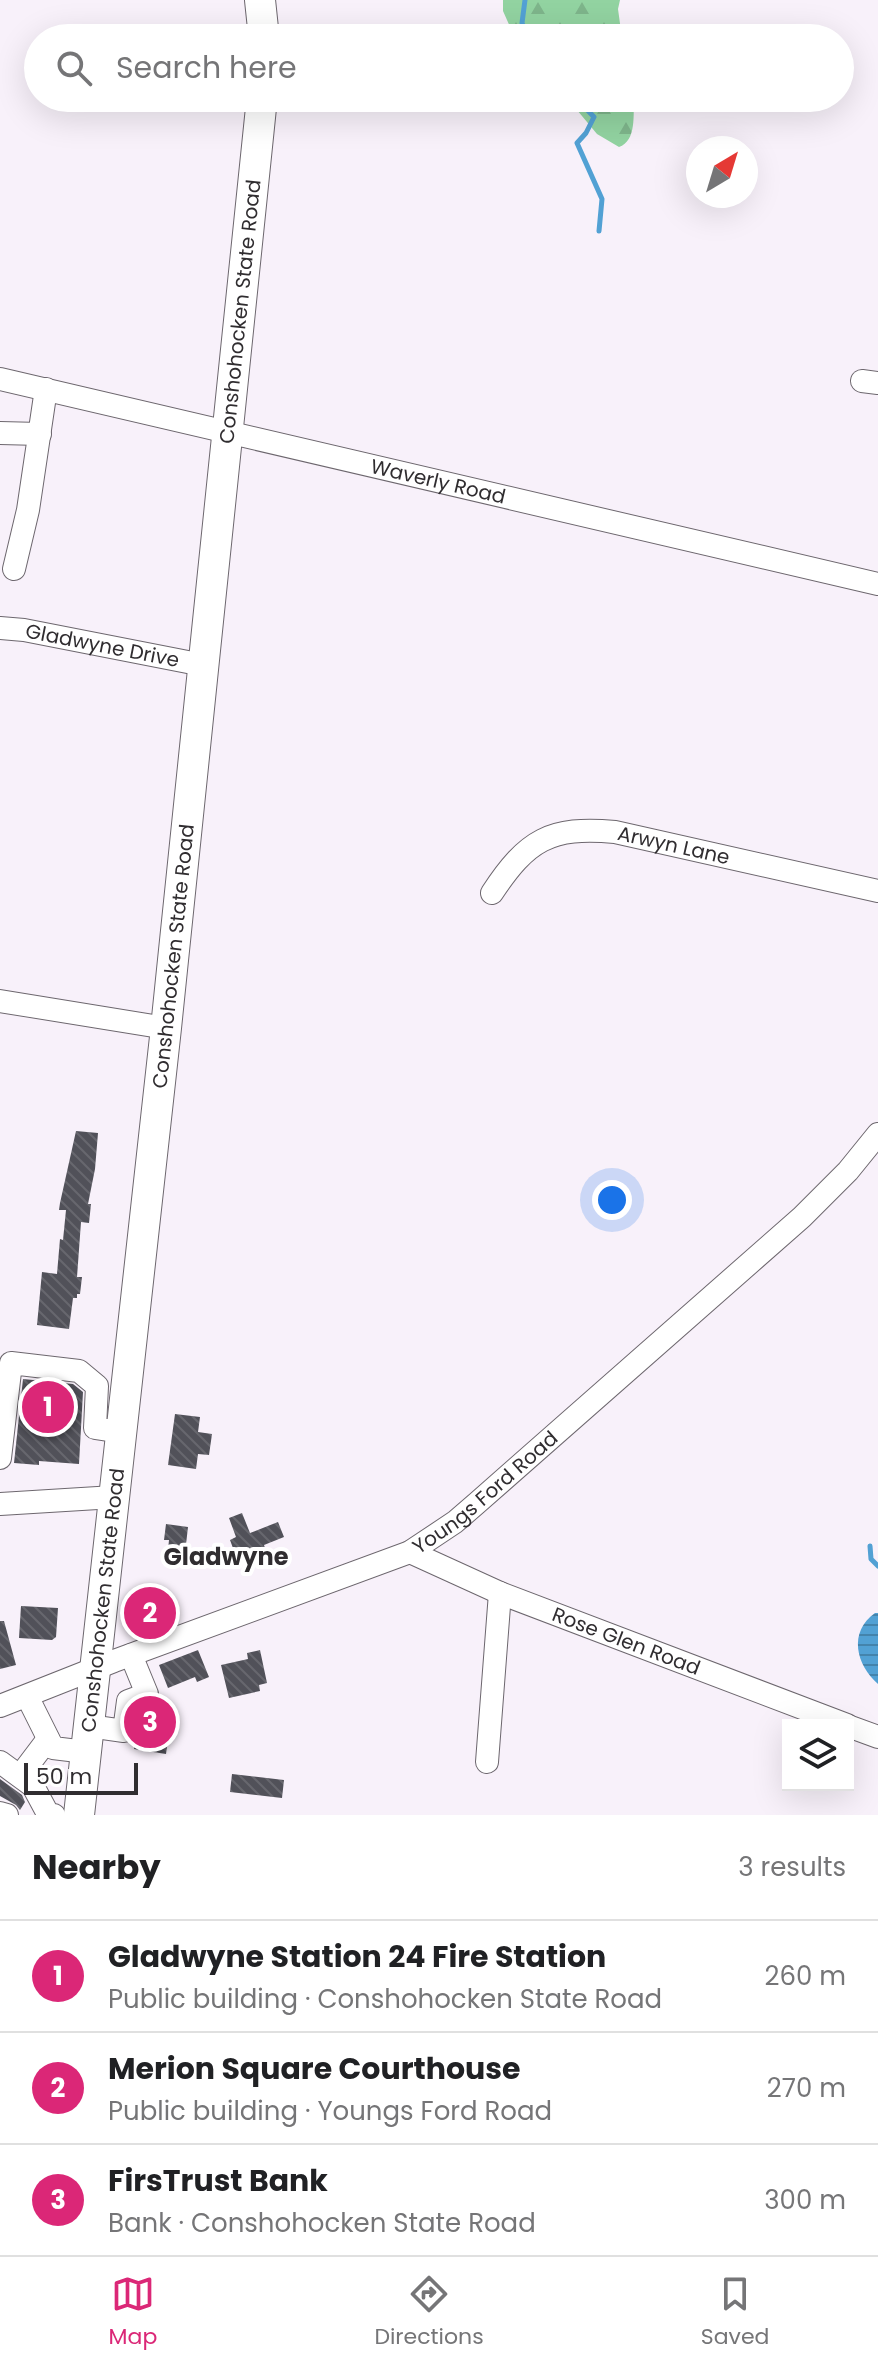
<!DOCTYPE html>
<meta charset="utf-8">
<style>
body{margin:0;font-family:Poppins,sans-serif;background:#f2f2f2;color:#202124}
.controls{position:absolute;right:24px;bottom:24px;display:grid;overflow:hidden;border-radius:0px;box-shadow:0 8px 32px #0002}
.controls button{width:72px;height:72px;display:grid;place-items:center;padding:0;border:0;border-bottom:2px solid #e0e0e0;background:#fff;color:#202124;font:40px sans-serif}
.compass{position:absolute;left:686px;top:136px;width:72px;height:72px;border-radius:50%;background:#fff;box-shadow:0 8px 32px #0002;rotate:38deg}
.scale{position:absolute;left:24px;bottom:20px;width:114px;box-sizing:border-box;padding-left:8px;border:4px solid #302d30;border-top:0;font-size:22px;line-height:28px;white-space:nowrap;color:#302d30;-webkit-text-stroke:6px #fff;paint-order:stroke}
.you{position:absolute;left:612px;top:1200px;width:28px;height:28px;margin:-20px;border:6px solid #fff;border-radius:50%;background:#1a73e8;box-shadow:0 0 0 12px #1a73e833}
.badge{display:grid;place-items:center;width:52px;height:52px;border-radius:50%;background:#db2777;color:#fff;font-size:26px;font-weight:700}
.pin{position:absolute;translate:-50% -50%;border:4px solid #fff;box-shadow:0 2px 8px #0006}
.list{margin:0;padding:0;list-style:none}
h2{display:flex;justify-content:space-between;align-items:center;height:104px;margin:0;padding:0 32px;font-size:34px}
h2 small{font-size:26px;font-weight:400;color:#757577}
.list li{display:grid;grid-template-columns:52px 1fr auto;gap:24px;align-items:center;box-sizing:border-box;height:112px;padding:0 32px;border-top:2px solid #e0e0e0}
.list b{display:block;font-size:30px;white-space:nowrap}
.list p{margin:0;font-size:26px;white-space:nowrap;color:#757577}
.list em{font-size:26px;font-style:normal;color:#757577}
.icon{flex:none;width:44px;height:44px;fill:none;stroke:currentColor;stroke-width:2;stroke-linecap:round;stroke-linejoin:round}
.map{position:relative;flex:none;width:878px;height:1815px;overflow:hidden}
.search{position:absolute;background:#fff;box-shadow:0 8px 32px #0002;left:24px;right:24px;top:24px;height:88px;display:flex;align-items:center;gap:20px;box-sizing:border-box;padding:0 28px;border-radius:44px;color:#757577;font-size:30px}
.sheet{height:440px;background:#fff}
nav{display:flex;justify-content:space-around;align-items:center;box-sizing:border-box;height:112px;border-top:2px solid #e0e0e0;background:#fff;font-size:22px;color:#757577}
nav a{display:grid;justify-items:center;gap:4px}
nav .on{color:#db2777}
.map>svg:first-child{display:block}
.forest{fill:url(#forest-firs)}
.water{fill:url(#water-rules)}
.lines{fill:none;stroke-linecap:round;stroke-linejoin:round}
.stream{stroke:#52a1d4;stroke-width:5}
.building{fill:url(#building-back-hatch)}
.minor-casing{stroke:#6d676e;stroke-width:24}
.major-casing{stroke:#6d676e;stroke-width:32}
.minor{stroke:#fff;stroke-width:22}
.major{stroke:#fff;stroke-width:30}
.labels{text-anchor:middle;stroke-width:8;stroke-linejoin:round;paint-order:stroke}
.street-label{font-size:20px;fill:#302d30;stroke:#fff}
.quarter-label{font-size:24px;font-weight:bold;fill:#302d30;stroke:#fff}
</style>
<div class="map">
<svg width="878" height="1815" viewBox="0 0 878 1815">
<defs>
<pattern id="forest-firs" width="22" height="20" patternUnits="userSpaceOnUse" patternTransform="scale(2)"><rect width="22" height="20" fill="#92d3a1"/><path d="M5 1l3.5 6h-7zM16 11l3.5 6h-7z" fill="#7eb58b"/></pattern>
<pattern id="water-rules" width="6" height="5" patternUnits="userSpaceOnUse" patternTransform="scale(2)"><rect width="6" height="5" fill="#52a1d4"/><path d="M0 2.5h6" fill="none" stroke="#4484ac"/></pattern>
<pattern id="building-back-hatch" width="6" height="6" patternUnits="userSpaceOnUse" patternTransform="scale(2)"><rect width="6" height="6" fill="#515159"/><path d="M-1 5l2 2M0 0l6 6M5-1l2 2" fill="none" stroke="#67676e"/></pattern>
</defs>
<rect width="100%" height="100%" fill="#f8f1fa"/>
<path class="forest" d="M503,0h117l-2,9 4,29h-107l-12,-27z
M567,98h67c-1,16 3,43 -15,49l-22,-13z"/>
<path class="water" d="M875,1613h3v71c-22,-19 -30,-52 -3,-71z"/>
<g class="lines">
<path class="stream" d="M525,0l-3,23 6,15
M576,98l18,19 -8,16 -9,10 25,56 -3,32
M870,1546l1,13 7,7"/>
</g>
<path class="building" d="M76,1131l22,2 -3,36 -7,35h3l-2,19 -8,-1 -4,55h5l-2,17h-3v4h-4l-4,31 -32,-4 5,-53 15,2 3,-35 3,1 3,-30h-7l1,-7z
M23,1379l50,5 10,8 -4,72 -40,-3v4l-25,-2z
M175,1414l25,3 -2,15 14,2 -3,21 -11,-1 -2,15 -28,-4z
M242,1513l8,20 28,-11 6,15 -20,8 1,3 -28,11 -7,-19 6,-3 -7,-19z
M166,1524l22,3 -4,35 -17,-2 2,-20h-5z
M132,1595l29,3 10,8 -2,19 -40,-4z
M21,1606l37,2 -2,29 -4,3 -33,-2z
M0,1621h4l12,44 -16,4z
M198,1650l11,27 -12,5 -2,-5 -27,11 -9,-23z
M260,1650l7,33 -8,2 1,6 -31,7 -8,-33 27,-6 -1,-6z
M146,1709l17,3 -3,20 9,1 -3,21 -32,-5 7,-38z
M232,1774l52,6 -2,18 -52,-6z
M0,1779l22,16 3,7 -5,8 -4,-5 -16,-9z"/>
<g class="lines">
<g class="minor-casing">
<g id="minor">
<path id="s1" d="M0,379l878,205"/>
<path d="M862,381l16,2"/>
<path d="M0,433l40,1"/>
<path d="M14,569l14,-59 18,-121"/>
<path id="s2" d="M0,628l24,2 179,35"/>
<path id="s3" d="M492,893c35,-53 58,-67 123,-61l263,59"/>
<path d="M0,1001l166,27"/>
<path d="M0,1458l11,-95 68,8 18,15 -2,42 26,4"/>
<path d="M0,1504l114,-7"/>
<path id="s4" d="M410,1552l90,41 347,132"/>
<path d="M27,1696l26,52 33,4"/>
<path id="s5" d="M0,1706l114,-45 296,-109 45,-30 22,-19 325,-286 46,-46 30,-37"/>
<path d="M89,1726l35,5 4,-30 19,-7 -16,-39"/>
<path d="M848,1726l30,11"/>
<path d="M0,1762l33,24 15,28 6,1"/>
<path d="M487,1762l13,-169"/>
<path d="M20,1776l28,-37"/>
<path d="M0,1813l7,2"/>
</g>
</g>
<g class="major-casing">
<g id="major">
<path d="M260,0l4,38"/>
<path id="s6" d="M79,1815l87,-787 96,-930"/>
</g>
</g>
<use href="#minor" class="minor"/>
<use href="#major" class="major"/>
</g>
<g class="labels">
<g class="street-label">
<text dy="7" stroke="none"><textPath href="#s6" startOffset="1512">Conshohocken State Road</textPath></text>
<text dy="7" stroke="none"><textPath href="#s1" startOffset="450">Waverly Road</textPath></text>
<text dy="7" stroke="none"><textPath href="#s2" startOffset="104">Gladwyne Drive</textPath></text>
<text dy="7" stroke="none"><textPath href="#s3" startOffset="208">Arwyn Lane</textPath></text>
<text dy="7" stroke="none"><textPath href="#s6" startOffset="864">Conshohocken State Road</textPath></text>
<text dy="7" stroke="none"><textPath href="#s5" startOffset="534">Youngs Ford Road</textPath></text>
<text dy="7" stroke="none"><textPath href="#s6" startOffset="216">Conshohocken State Road</textPath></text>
<text dy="7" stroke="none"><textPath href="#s4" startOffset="234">Rose Glen Road</textPath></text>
</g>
<g class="quarter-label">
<text x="226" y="1565">Gladwyne</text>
</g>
</g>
</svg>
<div class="controls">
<button><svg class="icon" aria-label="layers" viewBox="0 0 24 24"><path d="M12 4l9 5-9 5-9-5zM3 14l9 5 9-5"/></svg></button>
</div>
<svg class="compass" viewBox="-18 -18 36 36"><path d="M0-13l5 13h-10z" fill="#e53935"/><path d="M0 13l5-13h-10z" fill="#757577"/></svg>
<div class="scale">50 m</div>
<div class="you"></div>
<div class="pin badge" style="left:48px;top:1407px">1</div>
<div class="pin badge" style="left:150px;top:1613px">2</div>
<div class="pin badge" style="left:150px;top:1722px">3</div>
<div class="search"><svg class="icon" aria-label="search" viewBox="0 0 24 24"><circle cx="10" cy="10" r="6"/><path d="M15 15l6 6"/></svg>Search here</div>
</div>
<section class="sheet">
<h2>Nearby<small>3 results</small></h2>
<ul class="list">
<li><span class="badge">1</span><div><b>Gladwyne Station 24 Fire Station</b><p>Public building · Conshohocken State Road</p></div><em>260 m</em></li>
<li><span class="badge">2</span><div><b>Merion Square Courthouse</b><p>Public building · Youngs Ford Road</p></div><em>270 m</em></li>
<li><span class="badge">3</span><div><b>FirsTrust Bank</b><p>Bank · Conshohocken State Road</p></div><em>300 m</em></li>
</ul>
</section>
<nav>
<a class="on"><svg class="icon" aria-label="map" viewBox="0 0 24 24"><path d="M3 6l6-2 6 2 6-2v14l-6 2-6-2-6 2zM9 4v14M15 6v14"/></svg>Map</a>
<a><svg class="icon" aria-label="directions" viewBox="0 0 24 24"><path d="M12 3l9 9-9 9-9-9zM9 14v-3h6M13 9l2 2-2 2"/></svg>Directions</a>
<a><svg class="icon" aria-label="saved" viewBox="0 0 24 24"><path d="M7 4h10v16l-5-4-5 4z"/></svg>Saved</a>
</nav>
